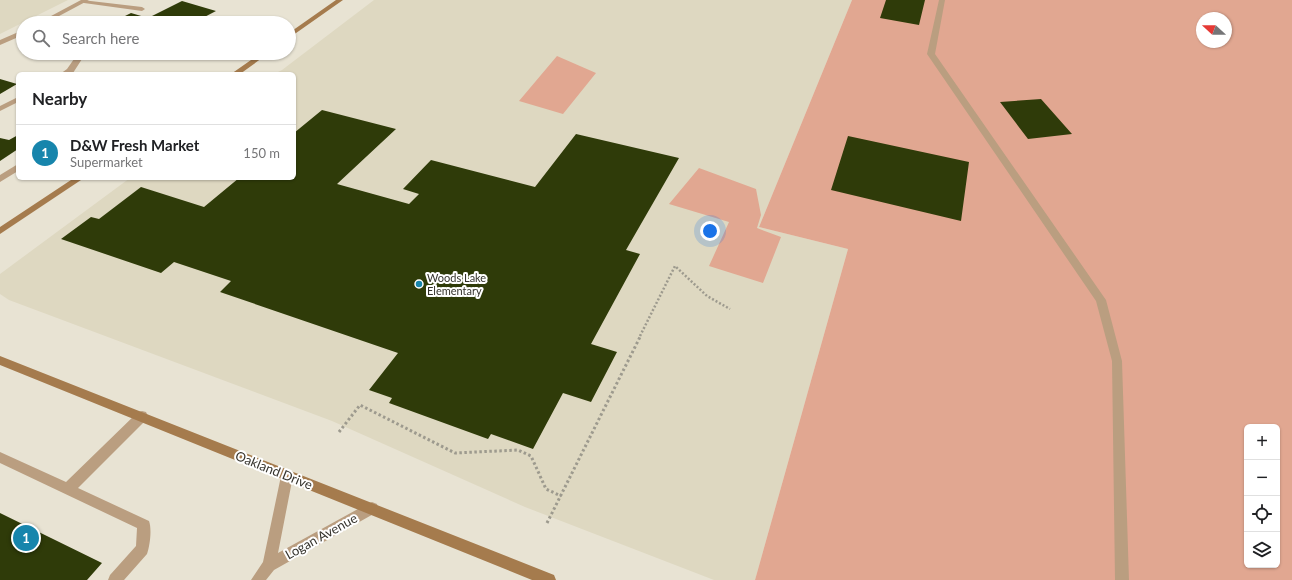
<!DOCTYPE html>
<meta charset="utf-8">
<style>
body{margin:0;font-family:Lato,sans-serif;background:#f6f6f6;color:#202124}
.controls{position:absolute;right:12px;bottom:12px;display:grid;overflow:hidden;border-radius:6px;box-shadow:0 1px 3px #0004}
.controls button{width:36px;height:36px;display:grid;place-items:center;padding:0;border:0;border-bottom:1px solid #e0e0e0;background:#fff;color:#202124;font:20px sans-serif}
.compass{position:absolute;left:1196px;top:12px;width:36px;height:36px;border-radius:50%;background:#fff;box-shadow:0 1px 3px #0004;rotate:291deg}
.you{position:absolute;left:710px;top:231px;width:14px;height:14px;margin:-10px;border:3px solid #fff;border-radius:50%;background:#1a73e8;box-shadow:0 0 0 6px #1a73e833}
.badge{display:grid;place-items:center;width:26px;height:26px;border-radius:50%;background:#1785ac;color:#fff;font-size:13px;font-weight:700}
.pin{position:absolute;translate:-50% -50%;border:2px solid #fff;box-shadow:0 1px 4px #0006}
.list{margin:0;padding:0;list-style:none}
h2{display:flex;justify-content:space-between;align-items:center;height:52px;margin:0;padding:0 16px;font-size:17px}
h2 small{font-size:13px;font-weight:400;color:#757577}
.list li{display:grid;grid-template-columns:26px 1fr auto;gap:12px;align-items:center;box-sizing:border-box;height:56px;padding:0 16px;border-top:1px solid #e0e0e0}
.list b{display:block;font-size:15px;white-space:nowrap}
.list p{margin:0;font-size:13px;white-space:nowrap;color:#757577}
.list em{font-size:13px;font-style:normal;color:#757577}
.icon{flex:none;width:22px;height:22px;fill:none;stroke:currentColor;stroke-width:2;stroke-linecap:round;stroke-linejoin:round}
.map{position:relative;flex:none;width:1292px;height:580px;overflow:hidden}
.search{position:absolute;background:#fff;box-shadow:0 1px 3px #0004;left:16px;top:16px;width:280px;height:44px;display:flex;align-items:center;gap:10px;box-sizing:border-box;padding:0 14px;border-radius:22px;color:#757577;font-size:15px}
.panel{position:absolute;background:#fff;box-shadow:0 1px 3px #0004;left:16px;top:72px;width:280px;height:108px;border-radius:6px}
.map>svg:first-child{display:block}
.built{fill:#ded8c1}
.green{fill:#e1a791;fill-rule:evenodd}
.building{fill:#2f3b09}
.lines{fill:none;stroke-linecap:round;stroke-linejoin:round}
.path-far1{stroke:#9d9a8e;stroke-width:2.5;stroke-dasharray:2 2;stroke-linecap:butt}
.path{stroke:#9d9a8e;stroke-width:3;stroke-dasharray:2.5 2.5;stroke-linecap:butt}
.lane{fill:#ba9e80;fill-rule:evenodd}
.street{fill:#ba9e80;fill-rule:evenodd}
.secondary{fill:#a57b4d;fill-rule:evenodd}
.poi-dot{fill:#1785ac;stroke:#fff;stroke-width:1.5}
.labels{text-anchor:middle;stroke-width:4;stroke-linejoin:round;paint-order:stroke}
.poi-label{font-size:11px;fill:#35332d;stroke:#fff;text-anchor:start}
.near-street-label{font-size:13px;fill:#35332d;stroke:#fff}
</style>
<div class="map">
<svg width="1292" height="580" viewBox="0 0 1292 580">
<rect width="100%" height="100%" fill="#e8e3d3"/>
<path class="built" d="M0,0h68l-68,34z
M374,0h478l-93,227 89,22 -93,331h-41l-189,-73 -193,-86 -323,-121 -9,-6v-20l130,-96h164v-104h-20l8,-4z"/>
<path class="green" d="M852,0h440v580h-537l93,-331 -89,-22zM1202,18h24v24h-24zM1247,427h30v138h-30z
M557,56l39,17 -33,41 -44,-13z
M699,168l57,21 5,26 -4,13 24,9 -18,46 -54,-17 20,-44 -60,-18z"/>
<path class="building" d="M886,0h39l-6,25 -39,-7z
M182,1l34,10 -23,12h-9l-13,-4 -8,4h-52l20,-10 17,5z
M0,79l17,5 -17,10z
M1041,99l31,35 -44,5 -28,-37z
M322,110l74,19 -59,55 72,20 10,-10 -16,-5 28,-29 104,27 41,-53 103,24 -53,92 14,4 -49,90 26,8 -26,50 -28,-9 -30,56 -42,-15 -3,5 -99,-36 3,-5 -23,-8 29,-37 -178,-61 11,-11 -57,-19 -13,11 -100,-34 30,-22 8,2 42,-32 63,20 35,-29h55v-45z
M18,135v14l-18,12v-23l9,2z
M848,136l121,26 -8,59 -130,-31z
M0,513l102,50 -15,17h-87z"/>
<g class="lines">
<path class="path-far1" d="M640,336l35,-70 32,30 23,13"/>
<path class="path" d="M339,432l21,-27 95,48 63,-3 13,6 15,33 15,7
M547,523l94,-188"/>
<path class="lane" d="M82,0l60,7 3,2 -3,2 -58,-8 -2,-1z
M939,0h6l-10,54 171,246 16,61 7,219h-14l-3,-219 -16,-60 -169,-247z
M73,53h6l3,6 -9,14 -13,1 7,-5 7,-10z
M18,97v5l-18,9v-5z
M18,164v7l-18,11v-7z
M142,411l4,1 2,4 -2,4 -68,68 71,33c3,8 1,24 -2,33l-23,26h-16l2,-5 26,-29 1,-18 -137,-65v-11l66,30 72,-70z"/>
<path class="street" d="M81,0h8l-43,23h-8z
M23,30v5l-23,10v-5z
M287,470l4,2 2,4 -15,77 89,-49 5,-2 5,2 1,4 -1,4 -103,58 -8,10h-15l12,-18 18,-86 2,-4z"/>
<path class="secondary" d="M336,0h7l-54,38v-5z
M261,53h8l-29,21h-9z
M74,178h10l-84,56v-7z
M0,356l549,217 5,2 2,5h-24l-532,-215z"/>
</g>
<circle class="poi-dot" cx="419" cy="284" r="4"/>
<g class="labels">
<g class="poi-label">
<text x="427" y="282">Woods Lake<tspan x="427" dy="13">Elementary</tspan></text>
</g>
<g class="near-street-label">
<text transform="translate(274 470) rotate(22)" y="5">Oakland Drive</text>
<text transform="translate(321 536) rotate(-29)" y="5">Logan Avenue</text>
</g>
</g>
</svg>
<div class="controls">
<button>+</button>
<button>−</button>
<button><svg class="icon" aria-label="locate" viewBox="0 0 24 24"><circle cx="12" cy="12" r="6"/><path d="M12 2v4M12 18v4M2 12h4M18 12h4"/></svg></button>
<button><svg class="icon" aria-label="layers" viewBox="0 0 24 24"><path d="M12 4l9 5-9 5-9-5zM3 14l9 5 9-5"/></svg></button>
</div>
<svg class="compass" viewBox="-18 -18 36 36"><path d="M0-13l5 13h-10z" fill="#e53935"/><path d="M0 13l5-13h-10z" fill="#757577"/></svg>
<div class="you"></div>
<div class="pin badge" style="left:26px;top:538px">1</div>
<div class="search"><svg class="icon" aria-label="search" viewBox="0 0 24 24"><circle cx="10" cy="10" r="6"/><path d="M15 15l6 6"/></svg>Search here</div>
<section class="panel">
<h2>Nearby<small></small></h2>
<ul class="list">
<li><span class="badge">1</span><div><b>D&amp;W Fresh Market</b><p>Supermarket</p></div><em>150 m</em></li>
</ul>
</section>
</div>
